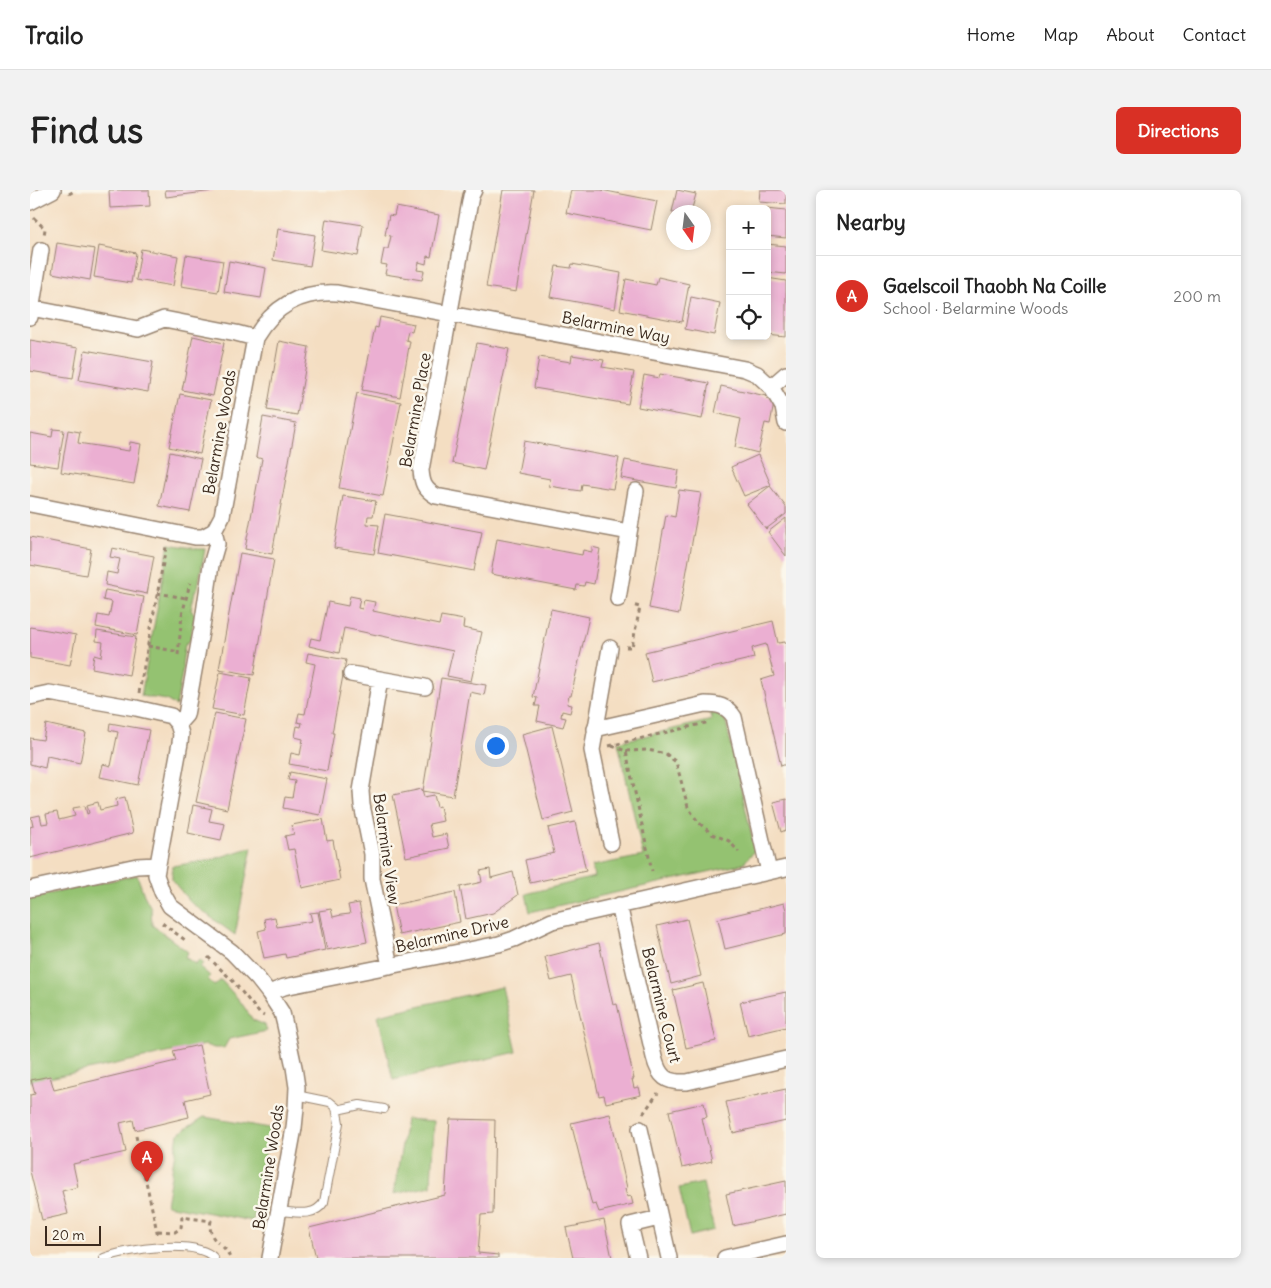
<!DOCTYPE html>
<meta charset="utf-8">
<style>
body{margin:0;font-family:Delius,sans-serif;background:#f2f2f2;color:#222}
.controls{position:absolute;right:15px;top:15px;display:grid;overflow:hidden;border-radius:8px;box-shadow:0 2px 8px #0003}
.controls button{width:45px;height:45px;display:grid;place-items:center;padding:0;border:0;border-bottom:1px solid #e0e0e0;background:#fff;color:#222;font:25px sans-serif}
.compass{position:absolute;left:636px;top:15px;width:45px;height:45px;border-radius:50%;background:#fff;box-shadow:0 2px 8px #0003;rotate:166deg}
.scale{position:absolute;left:15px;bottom:12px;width:56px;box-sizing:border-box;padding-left:5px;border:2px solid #3b2a1e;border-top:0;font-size:14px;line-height:18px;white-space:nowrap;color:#3b2a1e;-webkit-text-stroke:4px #fbf7ec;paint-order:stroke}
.you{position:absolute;left:465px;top:555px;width:18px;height:18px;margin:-12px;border:4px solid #fff;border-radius:50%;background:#1a73e8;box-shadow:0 0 0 8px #1a73e833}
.badge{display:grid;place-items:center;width:32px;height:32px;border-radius:50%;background:#d93025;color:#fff;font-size:16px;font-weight:700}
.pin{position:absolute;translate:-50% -41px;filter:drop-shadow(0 1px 2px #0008)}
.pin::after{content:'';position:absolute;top:26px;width:18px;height:15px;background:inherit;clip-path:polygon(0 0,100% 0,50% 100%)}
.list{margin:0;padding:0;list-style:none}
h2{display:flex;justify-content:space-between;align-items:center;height:65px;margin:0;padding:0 20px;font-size:21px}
h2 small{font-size:16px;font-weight:400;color:#767676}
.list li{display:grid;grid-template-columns:32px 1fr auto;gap:15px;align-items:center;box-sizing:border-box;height:80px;padding:0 20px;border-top:1px solid #e0e0e0}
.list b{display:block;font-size:19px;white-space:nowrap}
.list p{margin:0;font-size:16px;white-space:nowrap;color:#767676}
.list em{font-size:16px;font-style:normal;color:#767676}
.icon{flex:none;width:28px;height:28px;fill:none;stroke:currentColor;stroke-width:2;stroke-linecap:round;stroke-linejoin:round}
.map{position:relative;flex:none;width:756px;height:1068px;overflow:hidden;border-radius:8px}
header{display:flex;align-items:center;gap:30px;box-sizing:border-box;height:70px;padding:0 25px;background:#fff;border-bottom:1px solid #e0e0e0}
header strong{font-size:24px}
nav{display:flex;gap:28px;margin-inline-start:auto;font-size:18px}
.intro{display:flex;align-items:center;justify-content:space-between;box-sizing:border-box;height:120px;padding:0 30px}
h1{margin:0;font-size:35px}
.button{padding:12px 22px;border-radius:8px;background:#d93025;color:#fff;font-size:18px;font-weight:700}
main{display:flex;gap:30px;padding:0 30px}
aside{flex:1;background:#fff;border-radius:8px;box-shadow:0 2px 8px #0003}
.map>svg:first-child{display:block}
.green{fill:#94c271;stroke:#687648}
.building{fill:#ebafd2}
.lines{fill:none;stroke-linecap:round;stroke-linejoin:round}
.service-casing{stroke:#988470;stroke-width:10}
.minor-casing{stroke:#988470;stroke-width:18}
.path{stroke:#988470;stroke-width:3;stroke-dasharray:4 4;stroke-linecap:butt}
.service{stroke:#fff;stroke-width:8}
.minor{stroke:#fff;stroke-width:15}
.labels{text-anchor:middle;stroke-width:5;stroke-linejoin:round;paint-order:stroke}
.street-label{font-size:16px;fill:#3b2a1e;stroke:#fbf7ec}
</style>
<header>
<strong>Trailo</strong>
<nav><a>Home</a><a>Map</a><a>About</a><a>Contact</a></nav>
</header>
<div class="intro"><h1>Find us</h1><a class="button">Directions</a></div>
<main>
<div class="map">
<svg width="756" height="1068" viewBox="0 0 756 1068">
<rect width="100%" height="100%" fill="#fbf7ec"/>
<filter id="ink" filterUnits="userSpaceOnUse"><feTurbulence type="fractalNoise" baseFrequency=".02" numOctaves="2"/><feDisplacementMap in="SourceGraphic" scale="10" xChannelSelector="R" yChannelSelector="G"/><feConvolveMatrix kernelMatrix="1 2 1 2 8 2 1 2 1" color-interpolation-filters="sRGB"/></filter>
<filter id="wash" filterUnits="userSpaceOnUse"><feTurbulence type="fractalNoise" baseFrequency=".0096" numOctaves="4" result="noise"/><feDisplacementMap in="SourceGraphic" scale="20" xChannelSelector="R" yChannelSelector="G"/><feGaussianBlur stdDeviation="1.12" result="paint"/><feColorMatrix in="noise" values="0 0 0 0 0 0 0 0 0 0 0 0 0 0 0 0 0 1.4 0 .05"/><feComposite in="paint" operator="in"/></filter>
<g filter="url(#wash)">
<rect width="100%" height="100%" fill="#f4dec2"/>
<path class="green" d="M139,354l29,5h7l-7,38 -3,4 -4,19 4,4 -5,27 -5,3 -3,21 1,3 -7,38 -10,-6 -25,-4z
M680,519l13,4 3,9 29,128 -12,14 -213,48 -4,-18 68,-17 -2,-11 51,-10 -25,-114 94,-22z
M222,657l-17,88 -45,-33 -18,-22v-14l39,-6z
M107,685l7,20 7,13 1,17 36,27 -3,5 10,7 4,-4 4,3 -3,4 10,9 -2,3 6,7 7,-6 19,21 13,19 12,5 2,6 -38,8 -5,9h-10l-9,-3 -175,37v-184z
M472,797l15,65 -124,28 -15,-65z
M174,927l66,11 -17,93 -87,-16 12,-71z
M376,929l28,2 -3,65 -37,8z
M673,993l11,47 -24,6 -11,-48z"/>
<g id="blocks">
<path class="building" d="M79,0h40l1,16 -40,2z
M135,0h48v1l-47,6z
M473,0h31l-18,102 -30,-5z
M541,0h30l56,11 -6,29 -85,-17z
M647,0l19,4 -5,18h-19z
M730,0h26v14l-27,-2z
M366,17l43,8 -8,42 -4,-1 -1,8 -7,-2 -2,8 7,1 -2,9 -37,-6 2,-9 -6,-1 3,-15h4l3,-13 -6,-1 4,-20 5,1z
M737,18l19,2v28l-19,-2z
M296,29l37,6 -5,31 -37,-6z
M248,39l37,6 -5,31 -37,-6z
M27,53l38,6 -5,31 -38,-7z
M737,54l19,2v28l-19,-2z
M69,56l37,7 -5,30 -37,-6z
M111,59l37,7 -5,30 -37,-6z
M156,65l37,6 -5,31 -37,-6z
M199,71l37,7 -5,30 -37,-6z
M542,74l49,9 -6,36 -65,-12 6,-31 15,2z
M628,87l31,7 -7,38 -62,-12 6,-31 30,6z
M737,88l19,3v56l-19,-2z
M661,107l29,6 -6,32 -29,-6z
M350,127l34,7 -2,8 -4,-1 -2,9 4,1 -10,56 -38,-7 13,-63 3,1z
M163,146l31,7 -11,53 -31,-6z
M0,150l48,8 -5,30 -43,-7z
M249,151l30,6 -12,68 -30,-5z
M447,153l32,6 -25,121 -32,-7z
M55,160l68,12 -5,30 -69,-12z
M542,165l32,5 -2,7 32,5 -6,32 -94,-16 5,-31 32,5z
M630,184l49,9 -7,36 -64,-12 6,-32 15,3z
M691,196l54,12 -5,26 -5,-1 -7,30 -23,-6 6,-28 -26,-6z
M327,203l44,9 -18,94 -44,-8z
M150,204l31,6 -11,54 -31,-7z
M233,227l33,6 -24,131 -27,-5 17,-90 -6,-2z
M23,239l11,1 -6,37 -28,-4v-30l22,4z
M38,240l12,2 -2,11 51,8 1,-9 11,2 -7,40 -73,-12z
M494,251l95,17 -6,31 -31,-5 -1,7 -32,-5 1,-7 -32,-6z
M140,262l31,7 -11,53 -31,-6z
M728,265l13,30 -27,11 -13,-29z
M595,270l54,10 -3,18 -55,-10z
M740,296l16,21v7l-20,15 -19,-25z
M649,300l22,3 -22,121 -30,-6 17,-93 9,2z
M313,306l33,5 -3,15h-5l-1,8 12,1 -5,29 -40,-6z
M355,324l97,18 -8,39 -96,-18z
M756,328v38l-18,-24z
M0,347l61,12 -5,26 -56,-10z
M467,349l85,16 1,-5 9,2v-5l8,2 -6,35 -9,-2 -1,4 -7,-1 -1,5 -85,-16z
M82,358l42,8 -7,38 -42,-9 2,-13 10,2 1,-6 2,-9 -10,-2z
M210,363l34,6 -20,116 -35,-6z
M75,400l39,7 -7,38 -41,-8 2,-12 11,2 3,-15 -9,-2z
M320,406l10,2 -2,10 4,1 2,-9 11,2 -2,9 66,14 2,-9 23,4 -1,8 19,4 -11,49 -24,-5 6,-25 -109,-23 -5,25 -30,-7 2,-8 9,2 8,-38 20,4z
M521,419l38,8 -18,79h-2l-2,8 5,1 -2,8 -8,-2 -1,6 5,1 -3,9 -26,-6 3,-15h-5l2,-8 -4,-1z
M743,431l5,22 7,-1 1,4v118l-5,2 -20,-86 13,-4 -8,-32 -14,4 2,10 -102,24 -7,-30z
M0,437l46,8 -6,30 -40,-7z
M67,441l39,6 -7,38 -37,-7 2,-13 7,2 2,-15 -7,-1z
M278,463l38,7 -14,73h2l-7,38 -38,-7 2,-11 9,2 3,-16 -8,-2 2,-11 4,1 1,-4 -5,-1 2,-9 6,1 10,-50 -9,-2z
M190,482l31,6 -7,37 -32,-6z
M411,488l45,7 -2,10 -14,-3 -17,104 -30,-5z
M185,523l31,6 -19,90 -31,-7z
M80,533l39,7 -11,55 -38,-8 3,-13 8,2 7,-34 -9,-2z
M16,534l40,9 -6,30 -33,-7 -2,12 -15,-4v-26l13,2z
M522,536l21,86 -30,8 -21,-86z
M260,582l37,7 -7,36 -37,-7 2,-11 7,1 1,-6 2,-11 -7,-1z
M392,599l2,8 10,-2 3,12 3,-1 3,15 -14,3 3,13 14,-3 3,14 -43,9 -13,-62z
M95,607l8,36 -103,25v-31l3,-1 -2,-9 9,-2 2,9 6,-1 -2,-9 11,-2 2,8 16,-4 -2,-8 12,-2 2,8 2,-1 -2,-8 11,-3 2,8 17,-4 -1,-7z
M756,609v31l-5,2 -8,-30z
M163,615l19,4 -3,12 16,3 -4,16 -33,-7z
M293,629l4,22 6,-1 7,40 -38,8 -8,-39 -6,1 -3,-14 9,-2 -2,-9z
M545,632l11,49 -56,12 -5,-23 29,-7 -6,-25z
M460,679l1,9 22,-6 5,23 -25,18 -27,6 -6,-32 22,-5 -2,-11z
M425,702l5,30 -61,13 -6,-30z
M329,713l8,39 -40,8 -8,-39 12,-2 2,8 8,-2 9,-1 -2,-9z
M754,713l2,7v24l-61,15 -7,-30z
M288,722l7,38 -39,8 -1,-4 -21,4 -6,-27 8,-2 -2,-10 11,-2 2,10 35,-6 -2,-8z
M657,729l14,57 -30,8 -14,-58z
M569,753l14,62 4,-1 17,75h-2l2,9 5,-1 2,8 -35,8 -2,-8 -5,1 -28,-120 -20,5 -6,-24z
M673,793l13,58 -30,7 -13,-58z
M756,802v35l-38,9 -8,-34z
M169,855l11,49 -25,6 4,17 -54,13 -2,-10 -13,3 6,29 -53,12 5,23 -16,4 6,23 -26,6 -12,-49v-76l5,-1 -4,-14 19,-4 4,14 122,-29 -3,-10z
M756,899v32l-53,12 -7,-31z
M674,913l3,14 -5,1 10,43 -30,7 -13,-57z
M580,924l17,74 -2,1 2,8 4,-1 2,8 -34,8 -3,-8 -4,1 -21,-82z
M420,929l45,1 -2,94 -12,1 -3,38 20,2v3h-182l-7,-30 136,-33z
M756,991v33l-53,12 -7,-32z
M574,1030l8,38h-39l-7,-30z"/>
</g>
</g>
<g filter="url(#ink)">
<use href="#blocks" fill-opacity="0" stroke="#988470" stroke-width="1"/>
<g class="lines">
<g class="service-casing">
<path id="service" d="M307,920l23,-5 24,4
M249,1021c16,1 35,7 45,-9l15,-79 -3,-16 -6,-5 -34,-7
M74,1068c23,-9 92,-20 110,0"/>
</g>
<g class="minor-casing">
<path id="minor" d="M444,0l-3,6 -50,274c1,13 3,19 15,26l193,36
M0,12l23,-12
M1,118l107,21 26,-10 72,14 19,5
M0,127l11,-67
M756,184l-15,13 12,20 3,16
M0,314l165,33h8l11,-6
M588,409l18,-108
M172,437l9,-62 6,-21 -3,-13 8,-15 33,-178c19,-32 45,-47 82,-45l408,76 12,5 14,13
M580,458l-18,102 19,93
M321,484l74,13
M350,489l-19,112 1,14 10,49v25l18,87
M0,507l19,-4 87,15 35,8 7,8 3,10 -1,9 -24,132 6,17 8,14 62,46 26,27 11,14 13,20 3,12 9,42 3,20 -1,21 -2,20 -24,130
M148,534l8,-9 15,-83
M565,539l110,-25c13,0 22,2 29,13l35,155
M0,699l107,-23 20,-1
M589,715l35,152c5,20 12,26 33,25l99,-23
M239,803l15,-6 215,-43 15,-5 38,-18 234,-53
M610,939l29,129
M608,1068l-8,-33 29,-7
M695,1068l61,-14"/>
</g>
<path class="path" d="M39,4l7,-4
M4,28l11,11 -1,6
M127,403l29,5
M118,456l31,6
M596,457h6l8,-40 -8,-2
M148,465l4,-40 8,-32
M109,503l27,-146
M579,556l101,-24
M582,556l14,5 26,120
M596,561l22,-1 18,4 10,8 12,45 10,15 14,12 17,7 10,11
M132,733l23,17
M178,767l24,23 28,34 4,2
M613,924l15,-21
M106,946l22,100
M128,1041l17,1 6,-4 1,-11 29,4c-2,9 0,16 7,22
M193,1057l4,4 3,7"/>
<use href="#service" class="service"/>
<use href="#minor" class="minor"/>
</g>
</g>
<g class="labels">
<g class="street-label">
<text transform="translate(586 137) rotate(11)" y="6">Belarmine Way</text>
<text transform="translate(385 220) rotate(-80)" y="6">Belarmine Place</text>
<text transform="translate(189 242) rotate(-80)" y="6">Belarmine Woods</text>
<text transform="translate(357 659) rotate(82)" y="6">Belarmine View</text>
<text transform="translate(422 744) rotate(-13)" y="6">Belarmine Drive</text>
<text transform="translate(632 815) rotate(76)" y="6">Belarmine Court</text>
<text transform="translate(238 977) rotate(-81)" y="6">Belarmine Woods</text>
</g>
</g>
</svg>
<div class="controls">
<button>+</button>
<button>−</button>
<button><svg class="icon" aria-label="locate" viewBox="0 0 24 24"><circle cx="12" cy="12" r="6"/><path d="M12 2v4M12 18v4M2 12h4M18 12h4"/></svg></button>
</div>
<svg class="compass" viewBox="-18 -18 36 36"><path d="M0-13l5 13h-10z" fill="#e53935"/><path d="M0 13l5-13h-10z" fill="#767676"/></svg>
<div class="scale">20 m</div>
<div class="you"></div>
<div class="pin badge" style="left:117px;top:992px">A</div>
</div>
<aside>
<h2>Nearby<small></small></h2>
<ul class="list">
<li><span class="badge">A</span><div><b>Gaelscoil Thaobh Na Coille</b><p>School · Belarmine Woods</p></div><em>200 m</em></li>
</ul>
</aside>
</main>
